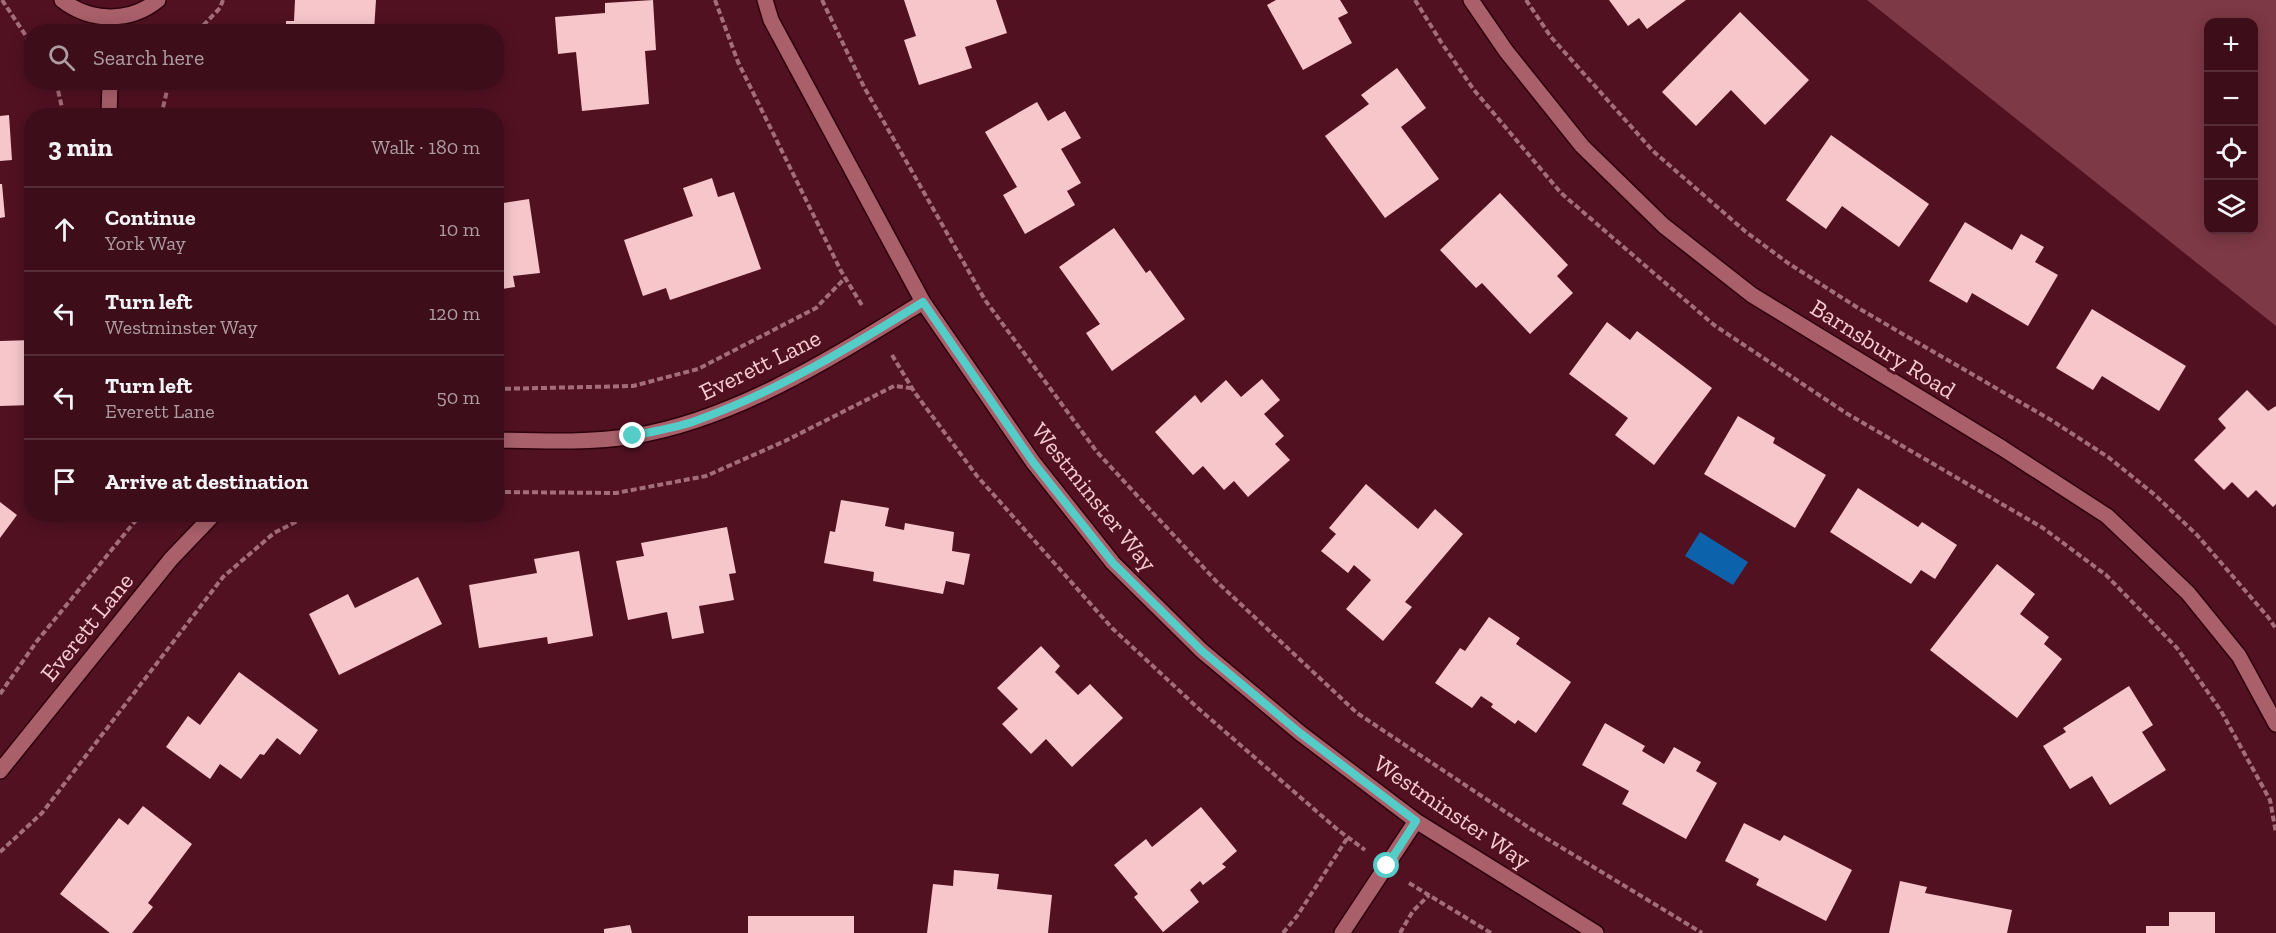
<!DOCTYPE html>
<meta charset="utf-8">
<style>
body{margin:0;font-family:"Zilla Slab",serif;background:#481b26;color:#f1f3f6}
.controls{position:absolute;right:18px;top:18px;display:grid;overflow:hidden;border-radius:12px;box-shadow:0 3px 15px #0003}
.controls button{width:54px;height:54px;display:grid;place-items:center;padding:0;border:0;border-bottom:2px solid #562d38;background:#3d0d19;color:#f1f3f6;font:30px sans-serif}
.stop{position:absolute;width:18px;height:18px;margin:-14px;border:4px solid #54cdc8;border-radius:50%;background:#fff}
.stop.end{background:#54cdc8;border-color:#fff;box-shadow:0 2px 6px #0008}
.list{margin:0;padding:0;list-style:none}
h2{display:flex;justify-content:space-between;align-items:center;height:78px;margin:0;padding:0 24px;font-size:26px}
h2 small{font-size:20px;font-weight:400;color:#ad9ca2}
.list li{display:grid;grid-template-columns:39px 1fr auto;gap:18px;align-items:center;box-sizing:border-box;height:84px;padding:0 24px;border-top:2px solid #562d38}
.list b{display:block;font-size:22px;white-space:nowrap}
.list p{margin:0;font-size:20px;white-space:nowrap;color:#ad9ca2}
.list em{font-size:20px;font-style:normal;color:#ad9ca2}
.icon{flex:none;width:33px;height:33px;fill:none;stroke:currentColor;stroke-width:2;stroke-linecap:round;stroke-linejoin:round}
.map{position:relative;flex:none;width:2276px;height:933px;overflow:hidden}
.search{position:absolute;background:#3d0d19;box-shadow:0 3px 15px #0003;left:24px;top:24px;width:480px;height:66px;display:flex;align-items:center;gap:15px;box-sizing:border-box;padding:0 21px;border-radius:24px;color:#ad9ca2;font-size:22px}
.panel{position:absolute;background:#3d0d19;box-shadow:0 3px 15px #0003;left:24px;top:108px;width:480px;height:414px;border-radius:24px}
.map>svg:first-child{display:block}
.green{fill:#7d3945;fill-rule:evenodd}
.water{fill:#0d63ab}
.building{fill:#f6c6cb}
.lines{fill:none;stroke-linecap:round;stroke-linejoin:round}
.minor-casing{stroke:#2f010c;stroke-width:18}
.path{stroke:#a36e78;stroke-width:4;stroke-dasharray:6 3;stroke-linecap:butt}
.minor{stroke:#a9606b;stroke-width:15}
.route{stroke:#54cdc8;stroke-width:8}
.labels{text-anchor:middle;stroke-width:6;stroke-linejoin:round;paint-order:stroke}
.street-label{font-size:24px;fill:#f5cbd0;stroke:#511121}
</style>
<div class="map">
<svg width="2276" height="933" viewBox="0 0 2276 933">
<rect width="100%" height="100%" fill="#511121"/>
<path class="green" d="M1867,0h409v326zM2208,22h46v208h-46z"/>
<path class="water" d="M1700,532l48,30 -15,23 -48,-29z"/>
<path class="building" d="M295,0h81l-2,31 -88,1v-11h8z
M653,0l3,50 -11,1 4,53 -67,7 -6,-59 -18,2 -3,-37 50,-4v-10z
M904,0h92l11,33 -42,14 7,21 -53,17 -15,-45 12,-4z
M1276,0h64l8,13 -10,5 14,25 -49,27 -36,-65z
M1609,0h77l-39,29 -8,-11 -11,8z
M1740,12l69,68 -44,45 -34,-35 -35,36 -34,-34z
M1397,68l29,40 -25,19 38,52 -54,39 -60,-82 44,-32 -8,-9z
M1037,102l11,19 17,-10 16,27 -20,11 20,34 -14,8 8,14 -50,29 -22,-39 14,-8 -32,-55z
M9,115l3,45 -12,1v-45z
M1831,135l98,69 -30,43 -57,-41 -16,23 -40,-29z
M712,178l6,19 16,-5 27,77 -91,31 -4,-12 -23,8 -19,-56 69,-24 -10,-28z
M0,184h2l3,33 -5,1z
M1500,193l68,72 -11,11 16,17 -43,41 -48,-51 -6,5 -36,-38z
M529,199l11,74 -27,3 2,11 -19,3v-86z
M1965,222l47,28 9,-16 23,13 -9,15 23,13 -30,51 -56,-33 -5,10 -38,-22z
M1114,228l32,45 4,-3 35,49 -73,52 -26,-38 14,-9 -41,-57z
M2092,309l94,57 -27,45 -57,-35 -9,14 -37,-22z
M1607,322l23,18 7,-9 75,57 -58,77 -39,-30 13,-17 -59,-44z
M32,340v65l-32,1v-65z
M1262,379l18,21 -16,14 20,22 -9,8 15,16 -42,37 -14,-16 -10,9 -21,-24 -10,9 -38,-43 40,-37 6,8 25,-23 15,17z
M2247,390l21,21 8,-5v98l-3,3 -17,-17 -8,8 -16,-16 -8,8 -30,-30 32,-32 -8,-9z
M1738,416l37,22 -2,5 53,32 -31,53 -91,-54z
M1366,484l52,45 17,-20 28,25 -58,68 7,5 -29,34 -37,-32 25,-29 -17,-15 -6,8 -27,-22 15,-17 -7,-6z
M1858,488l60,39 4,-5 35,23 -22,34 -14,-9 -10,14 -81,-52z
M841,500l48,8 -4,18 19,4 1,-7 49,9 -2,19 18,3 -6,31 -18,-4 -3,13 -70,-13 1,-9 -50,-9 6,-32 5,1z
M0,502l17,13 -17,23z
M727,527l9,46 -7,1 5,26 -35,6 5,27 -32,6 -5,-27 -39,8 -12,-59 28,-5 -3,-13z
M579,551l14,85 -45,8 -1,-7 -68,11 -10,-63 68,-12 -3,-14z
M1997,564l38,30 -15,20 29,23 -5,7 18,15 -45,59 -87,-68z
M418,577l24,47 -103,51 -30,-61 39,-20 7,14z
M1489,617l31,21 -4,6 55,38 -35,51 -18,-13 -3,4 -24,-17 2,-3 -12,-8 -9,12 -37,-25 25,-35 5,3z
M1041,646l19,20 -5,6 23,23 12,-11 33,34 -51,49 -26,-28 -15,15 -29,-30 16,-15 -21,-21z
M239,672l79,58 -18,25 -23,-17 -13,17 -4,-1 -19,25 -21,-15 -10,15 -44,-32 22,-31 12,9z
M2129,686l24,39 -11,7 24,38 -56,35 -18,-29 -22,13 -27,-43 23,-14 -3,-4z
M1605,723l40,23 -3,5 22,13 10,-17 27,15 -5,9 21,12 -31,56 -64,-35 7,-13 -47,-26z
M143,806l49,38 -44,59 5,4 -21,26h-22l-50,-39 59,-76 9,7z
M1201,807l36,44 -15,13 4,3 -23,18 -3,-4 -10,9 9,12 -36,30 -29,-35 4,-3 -24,-29 32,-26 6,8z
M1744,823l36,18 4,-6 68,35 -26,51 -70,-36 3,-6 -34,-18z
M954,870l45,4 -2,15 55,6 -4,38h-121l6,-49 20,2z
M1900,881l27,6 -2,6 87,17 -5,23h-118z
M2169,912h46v21h-69v-7h23z
M748,916h106v17h-106z
M630,925l2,8h-28v-4z"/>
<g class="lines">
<g class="minor-casing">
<path id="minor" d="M62,0c28,22 68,23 96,0
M765,0l6,20 152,282 110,160 80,101 89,88 98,82 116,88 180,112
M1471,0l35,51 76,95 82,80 88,69 250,153 105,68 81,77 51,63 37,68
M109,116l1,-34
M496,440c45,1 94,3 138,-4 103,-17 201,-80 289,-134
M0,771l171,-212 43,-45
M1342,933l74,-112"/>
</g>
<path class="path" d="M2,0l30,45
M715,0l23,62 103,209 22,36
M822,0l42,87 121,213 112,152 119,129 141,132 174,116 171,104
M1415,0l26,42 33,48 87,103 153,132 132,88 197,115 63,47 71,73 44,63 49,89 6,33
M1526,0l25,37 102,114 93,81 42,31 70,45 193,112 57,37 47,38 42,40 71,82 8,12
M197,32l23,-24 3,-8
M56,82l8,34
M161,116l8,-34
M892,355l23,38 62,83 135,152 87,81 139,121 27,20
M496,389l137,-3 65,-17 118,-61 29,-30
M496,492l120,1 90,-17 79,-35 109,-55 17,2
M0,694l37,-53 104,-127
M0,852l42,-39 181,-236 51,-44 37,-19
M1409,883l82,50
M1283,933l14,-17 51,-79
M1400,933l13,-22 16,-16"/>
<use href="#minor" class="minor"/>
</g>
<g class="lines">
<path class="route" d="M633,436c20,-5 43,-8 62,-15 81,-29 156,-74 228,-119l110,160 80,101 89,88 98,82 116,88 -29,45"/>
</g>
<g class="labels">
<g class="street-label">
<text transform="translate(1883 349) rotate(32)" y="8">Barnsbury Road</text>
<text transform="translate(760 365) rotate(-26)" y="8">Everett Lane</text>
<text transform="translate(1094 497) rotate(51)" y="8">Westminster Way</text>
<text transform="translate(87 627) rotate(-51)" y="8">Everett Lane</text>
<text transform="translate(1452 812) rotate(34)" y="8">Westminster Way</text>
</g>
</g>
</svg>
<div class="controls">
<button>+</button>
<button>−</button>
<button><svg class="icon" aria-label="locate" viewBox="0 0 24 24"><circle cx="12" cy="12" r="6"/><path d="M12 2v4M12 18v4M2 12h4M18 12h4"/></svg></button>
<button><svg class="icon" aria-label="layers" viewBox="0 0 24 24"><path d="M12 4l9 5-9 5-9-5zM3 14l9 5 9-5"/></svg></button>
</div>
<div class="stop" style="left:1387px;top:866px"></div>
<div class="stop end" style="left:633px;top:436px"></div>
<div class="search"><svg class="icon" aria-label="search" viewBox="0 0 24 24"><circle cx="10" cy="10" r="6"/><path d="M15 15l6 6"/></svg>Search here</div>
<section class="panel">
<h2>3 min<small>Walk · 180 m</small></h2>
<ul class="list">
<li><svg class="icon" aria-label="ahead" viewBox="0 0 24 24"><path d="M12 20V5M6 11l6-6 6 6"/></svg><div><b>Continue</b><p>York Way</p></div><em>10 m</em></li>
<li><svg class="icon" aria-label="left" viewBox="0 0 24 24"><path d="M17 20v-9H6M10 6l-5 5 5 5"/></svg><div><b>Turn left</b><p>Westminster Way</p></div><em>120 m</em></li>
<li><svg class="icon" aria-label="left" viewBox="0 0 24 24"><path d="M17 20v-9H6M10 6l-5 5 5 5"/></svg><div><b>Turn left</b><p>Everett Lane</p></div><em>50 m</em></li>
<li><svg class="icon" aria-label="arrive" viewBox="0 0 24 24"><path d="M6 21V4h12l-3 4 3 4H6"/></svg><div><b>Arrive at destination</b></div></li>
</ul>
</section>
</div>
